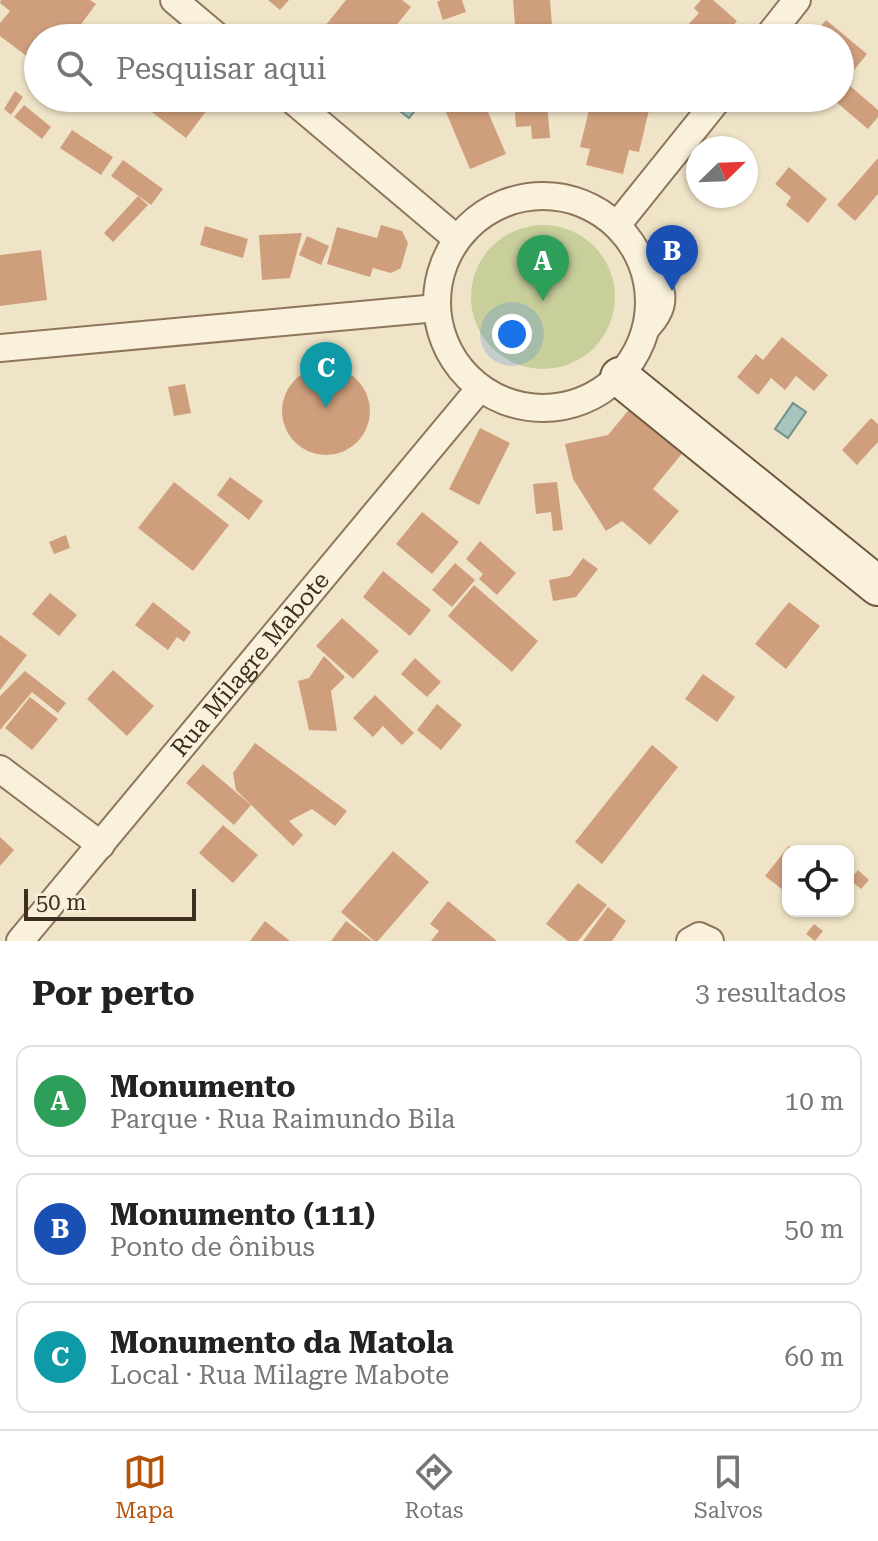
<!DOCTYPE html>
<html lang="pt">
<meta charset="utf-8">
<style>
body{margin:0;font-family:"Roboto Serif",serif;background:#f2f2f2;color:#222}
.controls{position:absolute;right:24px;bottom:24px;display:grid;overflow:hidden;border-radius:16px;box-shadow:0 2px 6px #0004}
.controls button{width:72px;height:72px;display:grid;place-items:center;padding:0;border:0;border-bottom:2px solid #e0e0e0;background:#fff;color:#222;font:40px sans-serif}
.compass{position:absolute;left:686px;top:136px;width:72px;height:72px;border-radius:50%;background:#fff;box-shadow:0 2px 6px #0004;rotate:67deg}
.scale{position:absolute;left:24px;bottom:20px;width:172px;box-sizing:border-box;padding-left:8px;border:4px solid #3d2e20;border-top:0;font-size:22px;line-height:28px;white-space:nowrap;color:#3d2e20;-webkit-text-stroke:6px #f7eed8;paint-order:stroke}
.you{position:absolute;left:512px;top:334px;width:28px;height:28px;margin:-20px;border:6px solid #fff;border-radius:50%;background:#1a73e8;box-shadow:0 0 0 12px #1a73e833}
.badge{display:grid;place-items:center;width:52px;height:52px;border-radius:50%;background:#b45309;color:#fff;font-size:26px;font-weight:700}
.pin{position:absolute;translate:-50% -66px;filter:drop-shadow(0 2px 4px #0008)}
.pin::after{content:'';position:absolute;top:42px;width:28px;height:24px;background:inherit;clip-path:polygon(0 0,100% 0,50% 100%)}
.list{margin:0;padding:0;list-style:none}
h2{display:flex;justify-content:space-between;align-items:center;height:104px;margin:0;padding:0 32px;font-size:34px}
h2 small{font-size:26px;font-weight:400;color:#767676}
.list li{display:grid;grid-template-columns:52px 1fr auto;gap:24px;align-items:center;box-sizing:border-box;height:112px;margin:0 16px 16px;padding:0 16px;border:2px solid #e0e0e0;border-radius:16px}
.list b{display:block;font-size:30px;white-space:nowrap}
.list p{margin:0;font-size:26px;white-space:nowrap;color:#767676}
.list em{font-size:26px;font-style:normal;color:#767676}
.icon{flex:none;width:44px;height:44px;fill:none;stroke:currentColor;stroke-width:2;stroke-linecap:round;stroke-linejoin:round}
.map{position:relative;flex:none;width:878px;height:941px;overflow:hidden}
.search{position:absolute;background:#fff;box-shadow:0 2px 6px #0004;left:24px;right:24px;top:24px;height:88px;display:flex;align-items:center;gap:20px;box-sizing:border-box;padding:0 28px;border-radius:44px;color:#767676;font-size:30px}
.sheet{height:488px;background:#fff}
nav{display:flex;justify-content:space-around;align-items:center;box-sizing:border-box;height:112px;border-top:2px solid #e0e0e0;background:#fff;font-size:22px;color:#767676}
nav a{display:grid;justify-items:center;gap:4px}
nav .on{color:#b45309}
.map>svg:first-child{display:block}
.green{fill:#c9cf9b}
.water{fill:#a9c4bc;stroke:#6f938a;stroke-width:2}
.building{fill:#cf9f7d}
.lines{fill:none;stroke-linecap:round;stroke-linejoin:round}
.lane-casing{stroke:#8d765c;stroke-width:18}
.street-casing{stroke:#8d765c;stroke-width:30}
.secondary-casing{stroke:#6f573f;stroke-width:42}
.lane{stroke:#faf1dc;stroke-width:14}
.street{stroke:#faf1dc;stroke-width:26}
.secondary{stroke:#faf1dc;stroke-width:38}
.labels{text-anchor:middle;stroke-width:8;stroke-linejoin:round;paint-order:stroke}
.street-label{font-size:24px;fill:#3d2e20;stroke:#f7eed8}
</style>
<div class="map">
<svg width="878" height="941" viewBox="0 0 878 941">
<rect width="100%" height="100%" fill="#f0e4c8"/>
<path class="green" d="M471 297a72 72 0 1 1 144 0a72 72 0 1 1-144 0Z"/>
<path class="water" d="M383,98h32l6,5 -12,15z
M793,403l13,9 -18,26 -13,-9z"/>
<path class="building" d="M1,0h89l6,4 -25,34 -25,-2 -8,2v8l-9,12 -29,-22v-13l10,-12 -10,-8z
M268,0h21l-9,10z
M346,0h56l9,7 -20,25 8,6h-69l-9,-7z
M441,0h21l4,12 -23,8 -6,-18z
M513,0h37l3,38h-37z
M701,0h12l24,21 -15,17h-22l-13,-12 12,-13 -5,-5z
M826,20l41,34 -21,26 -6,-5v-37h-29z
M849,85l29,25v7l-10,12 -33,-28 5,-3z
M15,91l8,6 -12,18 -7,-6z
M152,98h64l-30,40 -41,-31z
M440,98h42l24,56 -36,15z
M514,98h43v3l-10,1 3,36 -18,1 -1,-13 -15,1z
M592,98h50l-1,5 9,3 -11,46 -10,-2 -6,24 -37,-9 4,-16 -10,-2z
M24,105l27,22 -9,12 -28,-22z
M72,130l41,27 -12,18 -41,-27z
M878,158v36l-23,27 -18,-16z
M123,160l40,29 -12,16 -40,-29z
M789,167l38,32 -19,24 -22,-18 5,-8 -16,-13z
M138,196l10,9 -35,37 -9,-9z
M381,225l21,6 6,12 -7,25 -10,5 -18,-5 -3,9 -43,-13 10,-37 40,11z
M205,226l43,13 -5,19 -43,-13z
M302,233l-12,45 -28,2 -3,-45z
M307,236l22,10 -8,19 -22,-10z
M41,250l6,50 -47,6v-51z
M782,337l46,38 -14,16 -18,-15 -11,14 -14,-12 -13,17 -21,-18 19,-23 7,6z
M282 411a44 44 0 1 1 88 0a44 44 0 1 1-88 0Z
M185,384l6,29 -17,3 -6,-29z
M632,406l52,45 -31,38 26,22 -29,34 -28,-24 -16,10 -33,-52 -8,-35 43,-9z
M871,418l7,6v18l-21,23 -15,-15z
M480,428l30,15 -31,62 -30,-16z
M230,477l33,24 -14,19 -32,-25z
M174,482l55,43 -36,46 -55,-43z
M557,482l6,48 -10,1 -2,-19 -15,2 -3,-30z
M422,512l37,30 -27,32 -36,-30z
M66,535l4,13 -16,6 -5,-12z
M480,541l36,32 -19,22 -18,-16 4,-5 -17,-15z
M583,558l15,11 -22,28 -23,4 -4,-21 21,-4z
M455,563l20,17 -23,27 -20,-17z
M383,571l48,39 -21,26 -47,-39z
M474,585l64,56 -26,31 -64,-56z
M50,593l27,22 -18,21 -27,-22z
M153,602l38,30 -7,10 -7,-5 -9,13 -33,-25z
M789,602l31,24 -34,43 -31,-25z
M342,618l37,33 -26,28 -37,-33z
M0,635l27,20 -27,35z
M324,656l21,21 -14,14 6,40 -28,-1 -11,-49 11,-3z
M415,658l26,24 -14,15 -26,-23z
M113,670l41,36 -27,30 -40,-37z
M25,671l41,32 -8,10 -26,-21 -32,38v-34z
M703,674l32,23 -18,25 -32,-23z
M375,695l39,38 -12,12 -19,-19 -10,11 -20,-19z
M30,697l28,22 -26,31 -27,-22z
M437,704l25,21 -21,25 -24,-20z
M255,743l92,68 -12,15 -23,-17 -23,12 14,14 -10,11 -57,-56 -3,-17z
M652,745l26,22 -76,97 -27,-22z
M203,764l48,41 -17,20 -48,-42z
M223,825l35,30 -25,28 -34,-30z
M0,837l14,13 -14,16z
M789,846l6,5h-7v43l-23,-18z
M393,851l36,31 -51,59h-4l-33,-29z
M858,870l11,10 -8,9 -11,-9z
M578,883l29,22 -29,36h-10l-22,-17z
M448,901l49,40h-66l8,-10 -9,-7z
M608,907l18,14 -14,20h-29z
M265,921l25,20h-40z
M346,921l26,20h-41z
M814,924l9,7 -8,10 -9,-7z"/>
<g class="lines">
<g class="lane-casing">
<path id="lane" d="M637,251c35,29 43,56 7,87"/>
</g>
<g class="street-casing">
<g id="street">
<path d="M174,0l45,38"/>
<path d="M767,38l30,-38"/>
<path d="M290,98l167,141"/>
<circle cx="543" cy="302" r="106"/>
<path d="M617,225l102,-127"/>
<path d="M0,348l437,-40"/>
<path d="M0,769l101,76"/>
<path id="s1" d="M20,941l460,-553"/>
<path d="M690,941l9,-5 11,5"/>
</g>
</g>
<g class="secondary-casing">
<path id="secondary" d="M620,377l258,209"/>
</g>
<use href="#lane" class="lane"/>
<use href="#street" class="street"/>
<use href="#secondary" class="secondary"/>
</g>
<g class="labels">
<g class="street-label">
<text dy="8" stroke="none"><textPath href="#s1" startOffset="360">Rua Milagre Mabote</textPath></text>
</g>
</g>
</svg>
<div class="controls">
<button><svg class="icon" aria-label="locate" viewBox="0 0 24 24"><circle cx="12" cy="12" r="6"/><path d="M12 2v4M12 18v4M2 12h4M18 12h4"/></svg></button>
</div>
<svg class="compass" viewBox="-18 -18 36 36"><path d="M0-13l5 13h-10z" fill="#e53935"/><path d="M0 13l5-13h-10z" fill="#767676"/></svg>
<div class="scale">50 m</div>
<div class="you"></div>
<div class="pin badge" style="left:543px;top:301px;background:#2e9e5b">A</div>
<div class="pin badge" style="left:672px;top:291px;background:#1a4fb4">B</div>
<div class="pin badge" style="left:326px;top:408px;background:#0f9aa8">C</div>
<div class="search"><svg class="icon" aria-label="search" viewBox="0 0 24 24"><circle cx="10" cy="10" r="6"/><path d="M15 15l6 6"/></svg>Pesquisar aqui</div>
</div>
<section class="sheet">
<h2>Por perto<small>3 resultados</small></h2>
<ul class="list">
<li><span class="badge" style="background:#2e9e5b">A</span><div><b>Monumento</b><p>Parque · Rua Raimundo Bila</p></div><em>10 m</em></li>
<li><span class="badge" style="background:#1a4fb4">B</span><div><b>Monumento (111)</b><p>Ponto de ônibus</p></div><em>50 m</em></li>
<li><span class="badge" style="background:#0f9aa8">C</span><div><b>Monumento da Matola</b><p>Local · Rua Milagre Mabote</p></div><em>60 m</em></li>
</ul>
</section>
<nav>
<a class="on"><svg class="icon" aria-label="map" viewBox="0 0 24 24"><path d="M3 6l6-2 6 2 6-2v14l-6 2-6-2-6 2zM9 4v14M15 6v14"/></svg>Mapa</a>
<a><svg class="icon" aria-label="directions" viewBox="0 0 24 24"><path d="M12 3l9 9-9 9-9-9zM9 14v-3h6M13 9l2 2-2 2"/></svg>Rotas</a>
<a><svg class="icon" aria-label="saved" viewBox="0 0 24 24"><path d="M7 4h10v16l-5-4-5 4z"/></svg>Salvos</a>
</nav>
